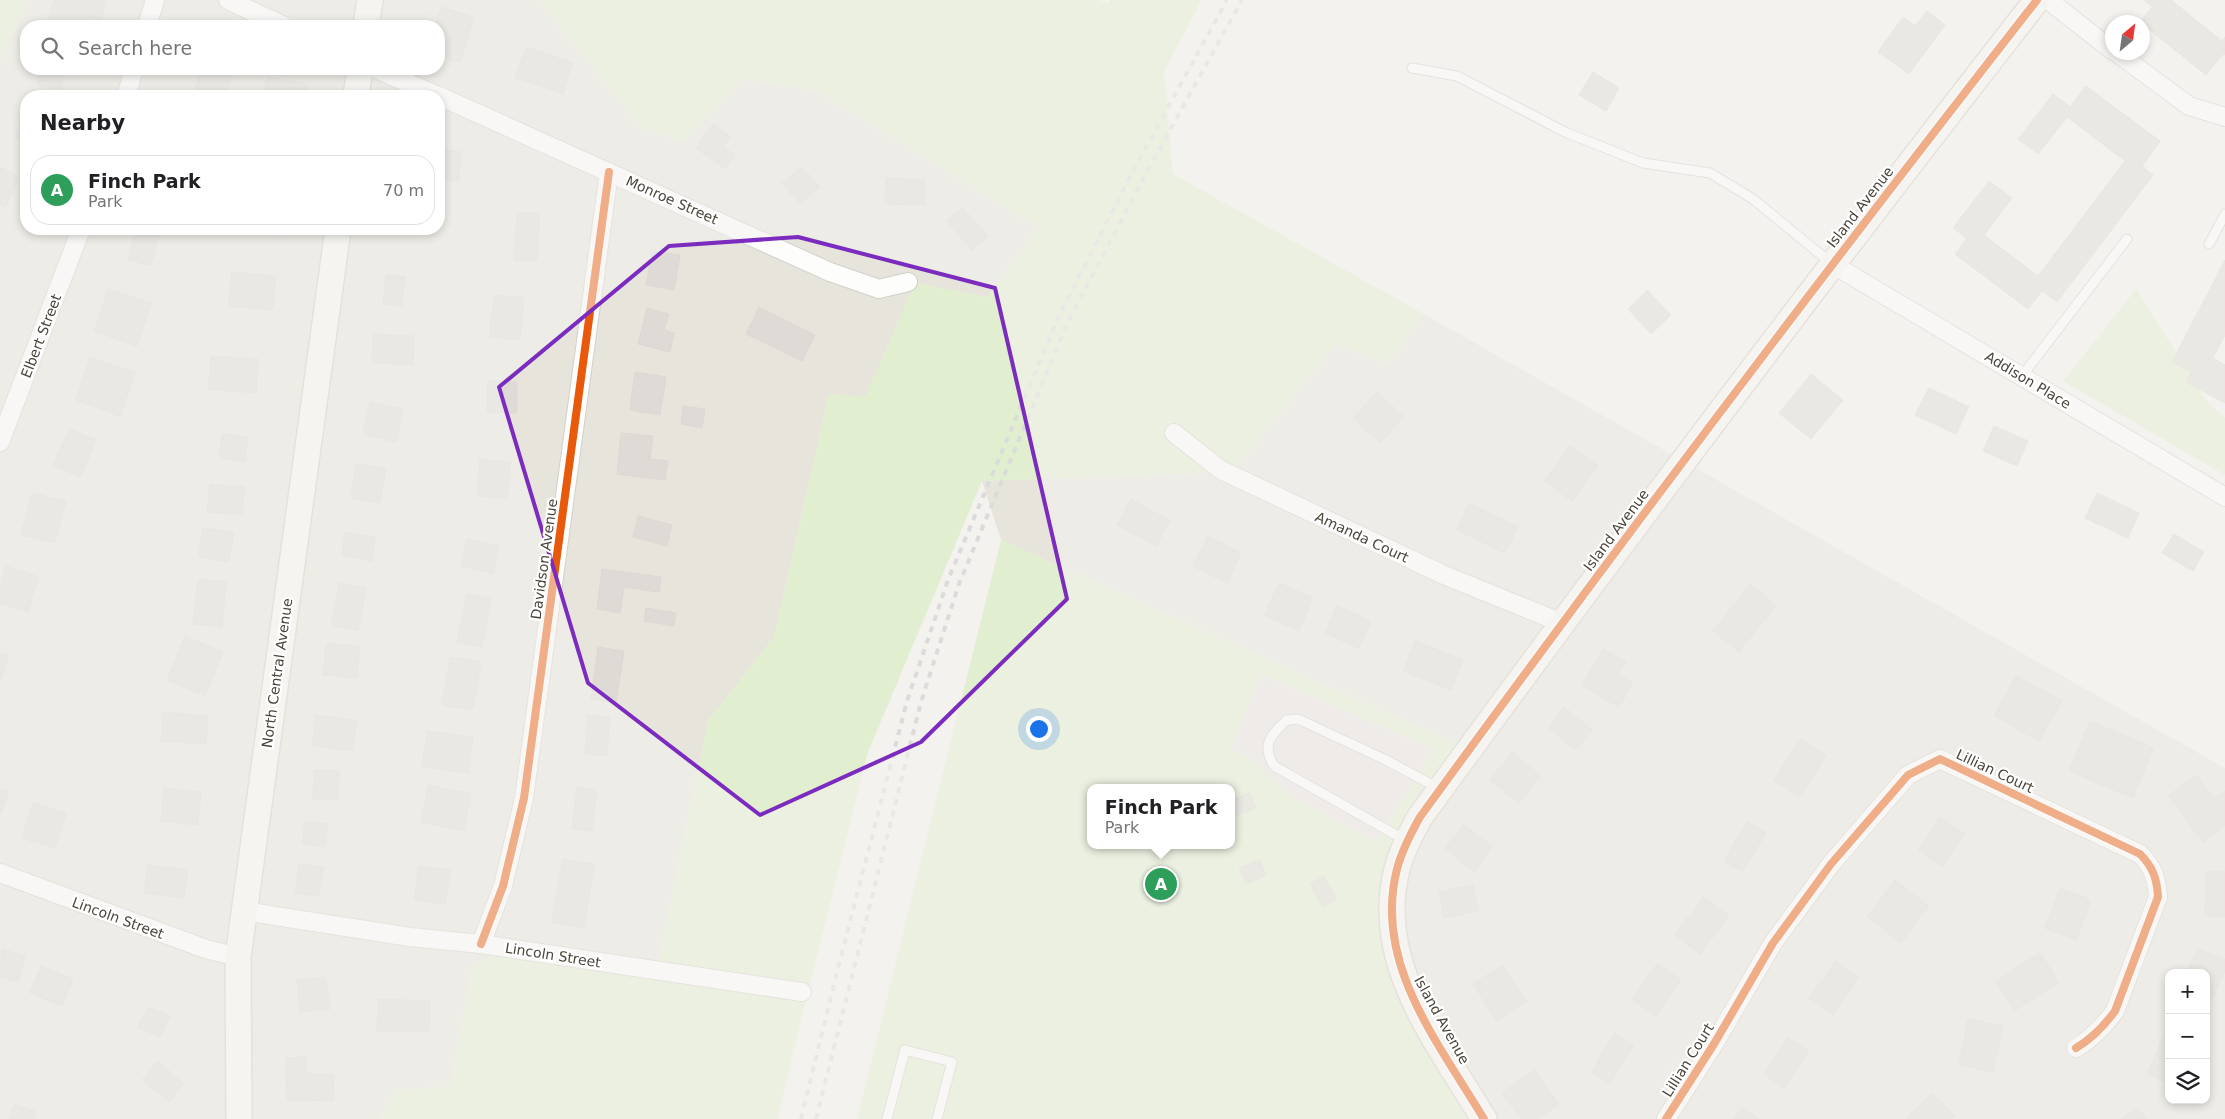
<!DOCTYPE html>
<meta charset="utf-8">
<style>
body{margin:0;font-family:"DejaVu Sans",sans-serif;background:#f6f6f6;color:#202124}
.controls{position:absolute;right:15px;bottom:15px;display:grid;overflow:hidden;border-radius:10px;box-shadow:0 2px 8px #0003}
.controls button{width:45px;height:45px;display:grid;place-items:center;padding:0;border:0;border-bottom:1px solid #e0e0e0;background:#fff;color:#202124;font:25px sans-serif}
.compass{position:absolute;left:2105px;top:15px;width:45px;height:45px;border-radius:50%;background:#fff;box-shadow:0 2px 8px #0003;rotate:29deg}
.you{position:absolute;left:1038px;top:728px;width:18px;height:18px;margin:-12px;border:4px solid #fff;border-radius:50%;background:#1a73e8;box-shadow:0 0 0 8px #1a73e833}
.badge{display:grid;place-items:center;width:32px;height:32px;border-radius:50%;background:#1a73e8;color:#fff;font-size:16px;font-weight:700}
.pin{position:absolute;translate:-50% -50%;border:2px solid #fff;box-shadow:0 1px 5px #0006}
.popup{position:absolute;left:1087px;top:784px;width:148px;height:65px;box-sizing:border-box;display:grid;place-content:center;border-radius:10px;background:#fff;filter:drop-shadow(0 1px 4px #0005);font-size:16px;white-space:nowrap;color:#757577}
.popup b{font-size:19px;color:#202124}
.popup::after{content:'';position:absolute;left:50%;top:100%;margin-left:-10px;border:10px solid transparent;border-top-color:#fff}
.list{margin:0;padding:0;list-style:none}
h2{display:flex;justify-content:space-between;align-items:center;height:65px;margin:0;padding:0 20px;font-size:21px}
h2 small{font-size:16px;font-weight:400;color:#757577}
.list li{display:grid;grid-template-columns:32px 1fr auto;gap:15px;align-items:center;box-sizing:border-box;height:70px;margin:0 10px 10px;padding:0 10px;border:1px solid #e0e0e0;border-radius:20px}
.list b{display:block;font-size:19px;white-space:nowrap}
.list p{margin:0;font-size:16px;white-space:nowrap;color:#757577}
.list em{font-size:16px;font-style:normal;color:#757577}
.icon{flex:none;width:28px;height:28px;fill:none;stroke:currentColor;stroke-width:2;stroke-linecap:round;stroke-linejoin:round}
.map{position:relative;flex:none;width:2225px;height:1119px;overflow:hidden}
.search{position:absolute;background:#fff;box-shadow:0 2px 8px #0003;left:20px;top:20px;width:425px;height:55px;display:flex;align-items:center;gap:12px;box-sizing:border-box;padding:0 18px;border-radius:20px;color:#757577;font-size:19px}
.panel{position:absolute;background:#fff;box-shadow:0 2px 8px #0003;left:20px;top:90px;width:425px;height:145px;border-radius:20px}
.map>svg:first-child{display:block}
.residential{fill:#e7e4dc;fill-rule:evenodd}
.green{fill:#e1eecf;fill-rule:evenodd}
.parking{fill:#e6e3df}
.building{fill:#dedbd6;stroke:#dcd9d4}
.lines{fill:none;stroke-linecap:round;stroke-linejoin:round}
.lane-casing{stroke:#d2d0cb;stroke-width:11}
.street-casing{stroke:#d2d0cb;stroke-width:20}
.secondary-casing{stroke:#d3cfc5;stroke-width:28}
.lane{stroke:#fdfdfc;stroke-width:9}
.street{stroke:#fdfdfc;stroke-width:18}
.secondary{stroke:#f7f6f1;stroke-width:25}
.rail{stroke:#dbdbda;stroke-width:4;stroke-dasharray:6 6;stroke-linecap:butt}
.cycleway-casing{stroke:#fff;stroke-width:11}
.cycleway{stroke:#e8590c;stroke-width:8}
.marked{fill:none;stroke:#7b2cbf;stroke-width:4;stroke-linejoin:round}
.labels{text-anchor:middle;stroke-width:4.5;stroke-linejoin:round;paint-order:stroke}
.street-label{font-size:14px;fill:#4b4439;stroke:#fff}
</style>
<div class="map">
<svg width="2225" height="1119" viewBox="0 0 2225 1119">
<rect width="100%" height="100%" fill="#f4f2ee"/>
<path class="residential" d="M0,0h539l104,128 41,13 59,-62 75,12 222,137 -53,69 -72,-14 -50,115 -36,-4 -55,243 -66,84 -50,243 -186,3 -21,119 -56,5 -15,28h-380zM26,26h413v43h-413zM26,96h413v133h-413z
M1422,313l803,455v351h-739l-88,-173 17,-124 47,-75 -461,-207 -19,-59 250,-9 103,-128 55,19zM2169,973h37v127h-37z"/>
<path class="green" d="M0,0h27l-27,59z
M539,0h559l11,3 1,-3h92l-38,71 9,103 249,139 -32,50 -55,-19 -103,128 -250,9 -114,271 -91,367h-397l15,-28 56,-5 21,-119 39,-23 147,20 50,-243 66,-84 55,-243 36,3 50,-114 72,14 52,-69 -221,-137 -75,-12 -59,62 -42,-13z
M2136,289l73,115 16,13v58l-162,-94z
M1001,540l461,207 -47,75 -17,124 88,173h-629zM1091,788h140v57h-140z"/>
<path class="parking" d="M1261,674l173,75 -58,93 -81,-43 -48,-43 -16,-7z"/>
<path class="building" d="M54,0h52l-5,21 -13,-4 -2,9h-39z
M2144,0h27l51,41 3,-4v18l-2,-1 -17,21 -66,-53 12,-15z
M441,7l33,10 -14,45 -21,-6v-30h-4z
M1927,11l18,14 -36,49 -31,-22 25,-35 12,9z
M526,47l47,16 -10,31 -48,-16z
M41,69h25l-5,21 -23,-5z
M201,69h33l-8,27h-20l-12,-4z
M1593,72l26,16 -13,23 -27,-16z
M267,77l41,7 -3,12h-42z
M2086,86l74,55 -18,25 11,9 -96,127 -15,-11 -14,18 -73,-55 12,-16 -14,-10 36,-47 23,17 -28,37 54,41 87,-115 -58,-44 -29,37 -20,-15 35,-45 17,13z
M26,104v36l-10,-3z
M713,124l17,12 -7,11 12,8 -9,14 -30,-21z
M439,149l22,3 -2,29 -20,-2z
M0,167l20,11 -15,29 -5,-2z
M802,167l18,20 -20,17 -18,-21z
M886,178l39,2 -1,25 -39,-1z
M963,208l25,29 -17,13 -24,-29z
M517,212l23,1 -3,48 -23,-1z
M136,229h25l-10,37 -23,-7z
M247,229h34l-1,6z
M406,229h24l-1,4z
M652,251l28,4 -6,35 -28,-5z
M2225,260v75l-12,23 12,7v38l-39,-21 5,-10 -19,-10z
M232,272l44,4 -3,34 -45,-4z
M386,275l19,2 -3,29 -19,-2z
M108,289l44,14 -15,43 -43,-15z
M1647,290l24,25 -20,19 -23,-25z
M494,295l30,3 -4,42 -31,-3z
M759,307l56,28 -13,26 -56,-27z
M647,308l22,6 -5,16 10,3 -4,19 -32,-8z
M373,334l41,2 -1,29 -41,-2z
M211,356l47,3 -2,34 -48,-4z
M90,357l45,15 -15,44 -44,-16z
M635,372l31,5 -6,38 -30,-5z
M1811,374l32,26 -32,39 -32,-26z
M488,381l29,1v31l-30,-1z
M1929,388l40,19 -13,27 -41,-19z
M1377,392l27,25 -24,26 -27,-25z
M370,402l33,7 -7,33 -33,-8z
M683,406l22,3 -3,19 -21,-4z
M1994,426l34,15 -11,25 -34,-15z
M69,429l27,11 -15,37 -28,-11z
M621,433l32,3 -3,23 18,2 -3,19 -48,-6z
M222,434l26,3 -3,25 -26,-4z
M1570,446l28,20 -26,35 -28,-20z
M480,459l31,3 -4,37 -30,-3z
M356,464l30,5 -6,34 -29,-5z
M210,484l35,3 -3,28 -35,-3z
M32,493l34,8 -11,42 -34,-8z
M2097,493l42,20 -11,25 -43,-20z
M1131,499l39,22 -14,25 -39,-21z
M1469,503l49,24 -13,26 -48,-23z
M638,516l34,9 -5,21 -34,-9z
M203,528l31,5 -5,29 -31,-5z
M345,532l30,5 -3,24 -30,-5z
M2174,534l30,18 -11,19 -31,-18z
M1208,536l33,17 -14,30 -34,-17z
M467,539l32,7 -6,28 -32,-8z
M6,566l33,11 -11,35 -28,-9v-17z
M602,569l59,8 -2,15 -35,-5 -4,26 -23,-4z
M198,579l28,3 -4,45 -29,-3z
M339,583l27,5 -8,42 -27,-4z
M1279,583l34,15 -14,33 -35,-16z
M1750,584l26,21 -37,47 -26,-21z
M467,594l24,5 -9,48 -25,-5z
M1337,606l34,15 -12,27 -34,-15z
M646,608l30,5 -2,13 -30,-5z
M185,636l38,16 -18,44 -38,-16z
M1415,641l48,19 -12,30 -48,-19z
M326,643l34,3 -3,32 -34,-3z
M598,647l26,4 -8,52 -25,-4z
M1603,649l23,13 -8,13 15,8 -14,24 -37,-21z
M0,653l9,3 -9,25z
M450,657l31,5 -8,48 -31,-5z
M2016,676l46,25 -23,40 -45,-25z
M1564,707l29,23 -17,20 -28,-22z
M163,712l45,4 -2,28 -45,-3z
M316,715l41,6 -5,30 -40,-6z
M588,715l22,2 -3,39 -22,-2z
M2090,721l64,27 -21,50 -64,-27z
M427,731l46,6 -5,36 -46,-6z
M1799,739l27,16 -25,42 -27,-16z
M1512,752l29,24 -22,27 -29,-23z
M314,770l25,1 -1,29h-25z
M2196,775l17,23 12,-7v35l-22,16 -35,-46z
M428,785l43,9 -7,37 -43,-9z
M577,787l20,3 -5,41 -20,-2z
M164,788l37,4 -3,33 -37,-4z
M0,789l9,3 -9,23z
M1250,793l6,15 -25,9v-17z
M33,803l33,10 -11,35 -33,-10z
M1940,817l25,17 -22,33 -25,-16z
M305,821l23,3 -3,23 -23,-3z
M1747,821l19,12 -24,39 -18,-11z
M1463,824l30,22 -18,26 -30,-23z
M563,859l32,5 -11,64 -32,-5z
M1260,860l6,16 -20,8 -7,-16z
M299,864l25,3 -5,29 -24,-3z
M148,865l40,5 -4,28 -40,-5z
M419,866l31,4 -5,34 -31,-4z
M2206,871l19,1v45l-20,-1z
M1324,876l13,23 -15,8 -12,-23z
M1895,880l34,26 -28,37 -34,-26z
M1473,885l5,26 -34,7 -5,-26z
M2060,888l31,12 -15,40 -31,-12z
M1704,897l25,19 -29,38 -26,-19z
M2198,948l27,12v11l-13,28 -6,-3v-23h-20z
M2,949l23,7 -7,26 -18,-5z
M2040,953l19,29 -45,29 -18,-30z
M1836,961l23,17 -26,37 -24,-17z
M1657,964l24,16 -25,36 -24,-17z
M1503,965l24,37 -30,19 -24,-37z
M41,966l32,13 -11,27 -32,-13z
M326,977l4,32 -30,3 -3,-32z
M378,999l52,2 -1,31 -52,-1z
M148,1007l22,9 -10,21 -22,-10z
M1968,1019l35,7 -10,46 -34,-7z
M2166,1031l3,1v52l-22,-10z
M1615,1033l19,12 -24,39 -19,-12z
M1788,1038l21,13 -25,37 -20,-14z
M306,1057l1,17h26l1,26 -47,1 -1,-43z
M157,1061l27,22 -15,19 -27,-22z
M1535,1070l24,34 -21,15h-17l-19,-26z
M1931,1093l24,23 -3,3h-46z
M15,1104l21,8 -2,7h-25z
M1742,1107l17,12h-25z
M2137,1107l9,12h-25z"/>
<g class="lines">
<g class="lane-casing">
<path id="lane" d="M1412,68l45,8 108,56 78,31 67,10 43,26 78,64
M2209,244l16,-30
M2022,376l105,-137
M1405,840l-131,-74c-13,-21 -3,-32 13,-46l11,-1 88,41 54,29
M887,1119l18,-69 47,12 -15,57"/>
</g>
<g class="street-casing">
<path id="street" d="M228,0l56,26
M2048,0l64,50
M147,26l8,-26
M2116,52l73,54 36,11
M376,69l62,27
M126,96l8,-27
M439,96l391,176 49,17 29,-7
M1832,264l393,233
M1174,433l47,37 223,105 118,48
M0,442l81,-213
M0,873l206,76 32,8
M244,911l166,26 71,7 321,48
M481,944l22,-58 21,-88 85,-626
M1666,1119l48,-75 59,-101 58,-79 77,-89 32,-16 200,95c13,13 17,25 18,43l-43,114c-11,15 -22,27 -39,37"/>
</g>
<g class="secondary-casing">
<path id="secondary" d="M366,26l4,-26
M356,96l4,-27
M239,1119l-1,-162 100,-728
M1484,1119c-46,-77 -111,-156 -87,-250 5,-19 14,-36 23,-52 201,-276 407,-548 617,-817"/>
</g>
<use href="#lane" class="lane"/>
<use href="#street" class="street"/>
<use href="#secondary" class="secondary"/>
<path class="rail" d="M801,1119l36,-147 70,-271 41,-121 110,-262 75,-147 94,-171
M816,1119l105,-417 38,-118 108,-260 77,-147 98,-177"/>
<g class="cycleway-casing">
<path id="cycleway" d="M481,944l22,-58 21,-88 85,-626
M1484,1119c-46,-77 -111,-156 -87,-250 5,-19 14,-36 23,-52 201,-276 407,-548 617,-817
M1666,1119l48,-75 59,-101 58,-79 77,-89 32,-16 200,95c13,13 17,25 18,43l-43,114c-11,15 -22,27 -39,37"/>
</g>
<use href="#cycleway" class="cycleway"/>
</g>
<path d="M0 0H2225V1119H0ZM798,237l197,51 72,311 -146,143 -161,73 -172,-132 -89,-296 170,-141z" fill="#f4f2ee" fill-opacity=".55" fill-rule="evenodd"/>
<path class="marked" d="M798,237l197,51 72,311 -146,143 -161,73 -172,-132 -89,-296 170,-141z"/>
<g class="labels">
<g class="street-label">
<text transform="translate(672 200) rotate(24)" y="5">Monroe Street</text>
<text transform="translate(1860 207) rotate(-52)" y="5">Island Avenue</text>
<text transform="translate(41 336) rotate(-69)" y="5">Elbert Street</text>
<text transform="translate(2028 380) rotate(31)" y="5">Addison Place</text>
<text transform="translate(1616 530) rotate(-53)" y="5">Island Avenue</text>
<text transform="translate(1362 537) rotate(25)" y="5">Amanda Court</text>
<text transform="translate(544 559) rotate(-82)" y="5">Davidson Avenue</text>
<text transform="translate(277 673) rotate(-82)" y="5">North Central Avenue</text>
<text transform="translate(1995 771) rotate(25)" y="5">Lillian Court</text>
<text transform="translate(118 918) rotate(20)" y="5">Lincoln Street</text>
<text transform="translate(553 955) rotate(9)" y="5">Lincoln Street</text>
<text transform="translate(1442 1020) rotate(61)" y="5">Island Avenue</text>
<text transform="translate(1688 1060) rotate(-58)" y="5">Lillian Court</text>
</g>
</g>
</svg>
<div class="controls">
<button>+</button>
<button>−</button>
<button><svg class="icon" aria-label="layers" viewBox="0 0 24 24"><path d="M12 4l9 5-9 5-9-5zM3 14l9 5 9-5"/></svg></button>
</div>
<svg class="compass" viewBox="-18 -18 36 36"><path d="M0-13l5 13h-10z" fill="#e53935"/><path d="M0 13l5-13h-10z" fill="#757577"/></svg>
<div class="you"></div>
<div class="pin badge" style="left:1161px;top:884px;background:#2e9e5b">A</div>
<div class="popup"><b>Finch Park</b>Park</div>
<div class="search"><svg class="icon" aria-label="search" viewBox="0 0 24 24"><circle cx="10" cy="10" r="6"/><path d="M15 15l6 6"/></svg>Search here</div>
<section class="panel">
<h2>Nearby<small></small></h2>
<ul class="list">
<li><span class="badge" style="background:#2e9e5b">A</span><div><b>Finch Park</b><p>Park</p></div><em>70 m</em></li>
</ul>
</section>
</div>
